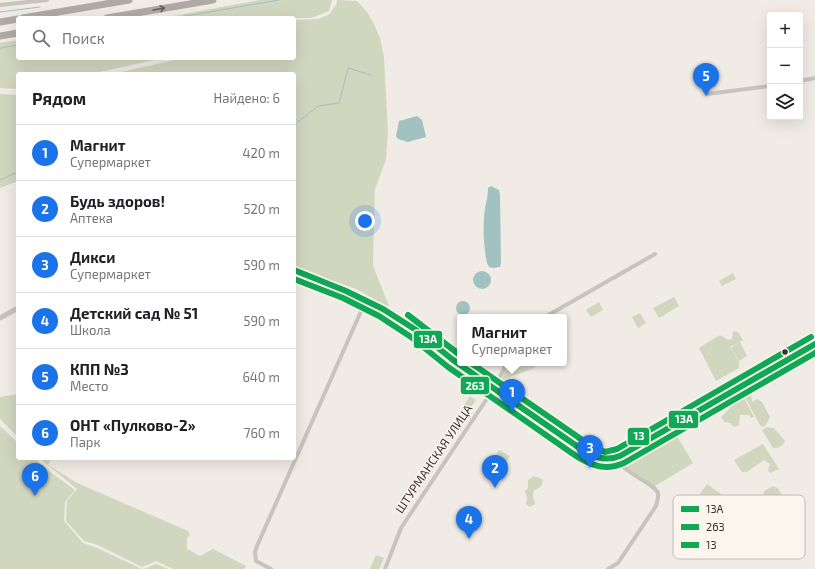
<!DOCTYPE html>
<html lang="ru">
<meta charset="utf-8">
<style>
body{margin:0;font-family:"Exo 2",sans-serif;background:#f2f2f2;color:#202124}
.controls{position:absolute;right:12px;top:12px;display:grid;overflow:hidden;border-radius:4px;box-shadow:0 4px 16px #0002}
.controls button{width:36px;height:36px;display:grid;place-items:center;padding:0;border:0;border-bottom:1px solid #e0e0e0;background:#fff;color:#202124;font:20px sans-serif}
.you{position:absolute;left:365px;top:221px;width:14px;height:14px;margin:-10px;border:3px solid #fff;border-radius:50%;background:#1a73e8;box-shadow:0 0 0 6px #1a73e833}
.badge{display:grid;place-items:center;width:26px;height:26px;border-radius:50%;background:#1a73e8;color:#fff;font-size:13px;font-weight:700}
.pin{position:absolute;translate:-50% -33px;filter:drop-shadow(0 1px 2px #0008)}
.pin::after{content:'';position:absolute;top:21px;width:14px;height:12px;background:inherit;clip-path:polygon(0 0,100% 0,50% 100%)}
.popup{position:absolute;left:457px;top:314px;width:110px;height:52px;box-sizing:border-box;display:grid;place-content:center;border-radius:4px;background:#fff;filter:drop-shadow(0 1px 3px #0005);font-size:13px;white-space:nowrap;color:#757577}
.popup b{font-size:15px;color:#202124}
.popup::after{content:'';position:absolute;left:50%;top:100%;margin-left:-8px;border:8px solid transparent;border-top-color:#fff}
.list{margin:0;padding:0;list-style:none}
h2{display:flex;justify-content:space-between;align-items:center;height:52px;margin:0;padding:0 16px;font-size:17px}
h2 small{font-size:13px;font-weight:400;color:#757577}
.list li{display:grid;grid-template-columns:26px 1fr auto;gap:12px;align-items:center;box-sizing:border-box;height:56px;padding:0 16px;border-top:1px solid #e0e0e0}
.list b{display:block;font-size:15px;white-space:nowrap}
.list p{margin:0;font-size:13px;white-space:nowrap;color:#757577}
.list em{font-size:13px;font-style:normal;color:#757577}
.icon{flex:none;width:22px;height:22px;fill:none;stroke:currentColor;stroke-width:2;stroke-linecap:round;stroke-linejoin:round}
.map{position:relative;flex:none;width:815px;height:569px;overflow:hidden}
.search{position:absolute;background:#fff;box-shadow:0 4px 16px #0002;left:16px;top:16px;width:280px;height:44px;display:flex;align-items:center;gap:10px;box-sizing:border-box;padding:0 14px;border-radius:4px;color:#757577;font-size:15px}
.panel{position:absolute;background:#fff;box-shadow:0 4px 16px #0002;left:16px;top:72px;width:280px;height:388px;border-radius:4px}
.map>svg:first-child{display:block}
.green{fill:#d1d6bf}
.water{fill:#a1c2c1}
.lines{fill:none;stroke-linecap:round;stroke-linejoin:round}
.stream{stroke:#a1c2c1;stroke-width:1}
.minor{stroke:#c9c3be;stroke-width:4}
.tertiary{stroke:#c9c3be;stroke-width:5}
.motorway{stroke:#afaaa4;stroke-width:7}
.bus-1-casing{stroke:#fbf5ee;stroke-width:9}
.bus-2-casing{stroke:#fbf5ee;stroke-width:9}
.bus-3-casing{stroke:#fbf5ee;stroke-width:9}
.bus-1{stroke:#10a855;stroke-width:6}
.bus-2{stroke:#10a855;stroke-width:6}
.bus-3{stroke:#10a855;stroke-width:6}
.oneway{stroke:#69615b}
.bus-dot{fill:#3b302b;stroke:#fbf5ee;stroke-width:1.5}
.labels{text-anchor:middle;stroke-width:3;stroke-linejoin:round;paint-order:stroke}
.street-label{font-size:12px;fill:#3b302b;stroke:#fbf5ee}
.key{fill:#fbf5ee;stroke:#c1bab4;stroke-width:1}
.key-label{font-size:11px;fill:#3b302b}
.line-badge{stroke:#fbf5ee;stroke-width:1.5}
.badge-label{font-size:11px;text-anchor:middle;font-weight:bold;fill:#fff}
</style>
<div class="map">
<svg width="815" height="569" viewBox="0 0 815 569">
<rect width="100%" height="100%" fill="#f0ebe5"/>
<path class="green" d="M260,0h72l-3,11 -18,7h-149z
M337,0l20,1 10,11 6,10 7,16 4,19 4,75 -2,27 -11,30 -2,77 16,40h-2l-31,-17 -62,-22v-193h-182l72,-16h110v-38l25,-1 11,-5 7,-11z
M18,40v18h145l-72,16h-73v15l-18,-1v-45z
M0,94l18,1v86l-18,7z
M733,273l3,6 -14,7 -3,-5z
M674,297l5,9 -20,12 -6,-10z
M599,302l4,8 -12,7 -5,-7z
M640,313l6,10 -8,5 -6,-11z
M733,331l5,1 5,8 -3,2 7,14 -8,5 -8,-13 7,-5 -8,4 9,15v6l-23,13 -17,-33 21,-13 8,5 4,-1z
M509,363h33l-10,6 -31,11z
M741,392l13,25 -3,1 -2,-3h-9l-1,10 -5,2 -4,-4 -6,-1 -3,-5 8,-8c-2,-10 4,-12 12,-17z
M746,393l5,1 1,8 5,-3 5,3 8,15 -5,9 -4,1 -16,-30z
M18,394v43l-18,-18v-22z
M470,396l6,4 -6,8 -6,-3z
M0,426l18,17v15h16l12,11 29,21 -10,12 -1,19 19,22 14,5 45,21h-142z
M767,427l7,1 11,13c-1,4 -7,8 -12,7l-11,-18z
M674,431l19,32 -38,23 -31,-20v-6z
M763,444l16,25 -9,4 -2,-3 2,-6 -6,-4 -17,12h-5l-8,-12z
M499,450l11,6 -6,10 -11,-7z
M39,458h13l-4,7 29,18 111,48 2,4 -3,3v11l13,7 13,-7 33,17 -2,3h-71l-17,-8 -14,6 -44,-22 -14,-4 -18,-20 1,-20 10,-12z
M534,476l8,3c2,6 -2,9 -8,11l-1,7 2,7 -5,3 -4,-3 1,-6 -2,-7 3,-3v-8z
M707,484l49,35 -24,32 -48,-34z
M773,486l5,2 13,23 -1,4 -11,6 -3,-1 -13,-24 1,-5z
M376,555l8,3 -5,11h-9z
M156,564l12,5h-24z"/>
<path class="water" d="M417,116l5,4 4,17 -18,5 -10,-3 -2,-3 3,-15z
M491,186l8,4 1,5 1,68 -1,4 -7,1 -4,-1 -2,-4c-3,-14 -4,-30 -3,-44 0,-11 4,-20 4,-31z
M473 280a9 9 0 1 1 18 0a9 9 0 1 1-18 0Z
M456 308a7 7 0 1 1 14 0a7 7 0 1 1-14 0Z"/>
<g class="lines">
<path class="stream" d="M0,12l40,-5
M174,18l105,-18
M0,48l18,-3
M294,125l24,-19 21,-3 9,-35 23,7
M0,180l18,-8"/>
<path class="minor" d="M0,5l47,-5
M800,81l15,-3
M707,94l63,-8
M545,317l110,-63
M271,569l-15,-8 -1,-9 2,-6 109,-246
M385,569l16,-41 93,-140 13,-25
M608,569l10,-6 38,-57c1,-4 3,-9 2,-13 -3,-9 -36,-22 -43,-34"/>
<path class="tertiary" d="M294,270l52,21 37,18 33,21 37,30 128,89c14,9 23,15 39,7l195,-112
M0,318l18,-10"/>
<path class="motorway" d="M23,18l106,-18
M107,18l106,-18
M0,22l18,-3
M0,36l18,-3"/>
<g class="bus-1-casing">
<path id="bus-1" d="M294,270l52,21 37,18 33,21 37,30 128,89c13,8 24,13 39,7l195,-112"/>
</g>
<g class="bus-2-casing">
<path id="bus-2" d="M294,279l49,19 36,18 32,21 37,30 128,89c16,10 30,15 48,7l191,-110"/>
</g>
<g class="bus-3-casing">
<path id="bus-3" d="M408,315l52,40
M471,363l120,83 14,6 12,-3 194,-112"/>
</g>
<use href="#bus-1" class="bus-1"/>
<use href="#bus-2" class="bus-2"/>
<use href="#bus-3" class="bus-3"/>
</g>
<defs><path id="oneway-shaft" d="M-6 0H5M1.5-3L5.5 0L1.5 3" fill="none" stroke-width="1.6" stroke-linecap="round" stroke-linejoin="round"/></defs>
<use class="oneway" href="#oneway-shaft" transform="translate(159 9) rotate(-10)"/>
<circle class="bus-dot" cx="785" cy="352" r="3.5"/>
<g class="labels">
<g class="street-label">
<text transform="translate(434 459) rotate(-56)" y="4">ШТУРМАНСКАЯ УЛИЦА</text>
</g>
</g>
<rect x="673" y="495" width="132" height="64" rx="6" class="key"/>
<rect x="681" y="506" width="18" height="6" fill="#10a855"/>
<rect x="681" y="524" width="18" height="6" fill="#10a855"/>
<rect x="681" y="542" width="18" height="6" fill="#10a855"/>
<g class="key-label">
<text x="706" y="513">13А</text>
<text x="706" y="531">263</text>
<text x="706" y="549">13</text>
</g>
<g class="line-badge">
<rect x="413" y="330" width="30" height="19" rx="4" fill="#10a855"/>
<rect x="460" y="376" width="30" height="19" rx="4" fill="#10a855"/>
<rect x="668" y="410" width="31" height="19" rx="4" fill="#10a855"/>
<rect x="627" y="427" width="23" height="19" rx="4" fill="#10a855"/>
</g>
<g class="badge-label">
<text x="428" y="343">13А</text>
<text x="475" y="390">263</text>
<text x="684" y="423">13А</text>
<text x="639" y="440">13</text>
</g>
</svg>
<div class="controls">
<button>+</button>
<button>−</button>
<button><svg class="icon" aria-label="layers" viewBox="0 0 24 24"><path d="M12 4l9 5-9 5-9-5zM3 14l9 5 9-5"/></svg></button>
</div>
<div class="you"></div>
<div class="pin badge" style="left:512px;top:412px">1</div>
<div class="popup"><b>Магнит</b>Супермаркет</div>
<div class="pin badge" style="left:495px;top:488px">2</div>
<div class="pin badge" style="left:590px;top:468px">3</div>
<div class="pin badge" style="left:469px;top:539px">4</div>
<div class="pin badge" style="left:706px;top:96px">5</div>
<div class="pin badge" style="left:35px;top:496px">6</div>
<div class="search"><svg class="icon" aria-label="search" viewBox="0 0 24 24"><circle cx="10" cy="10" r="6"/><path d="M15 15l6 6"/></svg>Поиск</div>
<section class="panel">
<h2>Рядом<small>Найдено: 6</small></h2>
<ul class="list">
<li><span class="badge">1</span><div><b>Магнит</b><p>Супермаркет</p></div><em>420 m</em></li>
<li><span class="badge">2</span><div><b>Будь здоров!</b><p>Аптека</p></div><em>520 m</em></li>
<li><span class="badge">3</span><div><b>Дикси</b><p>Супермаркет</p></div><em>590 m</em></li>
<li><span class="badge">4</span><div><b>Детский сад № 51</b><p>Школа</p></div><em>590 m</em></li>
<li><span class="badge">5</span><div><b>КПП №3</b><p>Место</p></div><em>640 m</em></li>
<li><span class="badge">6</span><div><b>ОНТ «Пулково-2»</b><p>Парк</p></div><em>760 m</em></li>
</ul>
</section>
</div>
